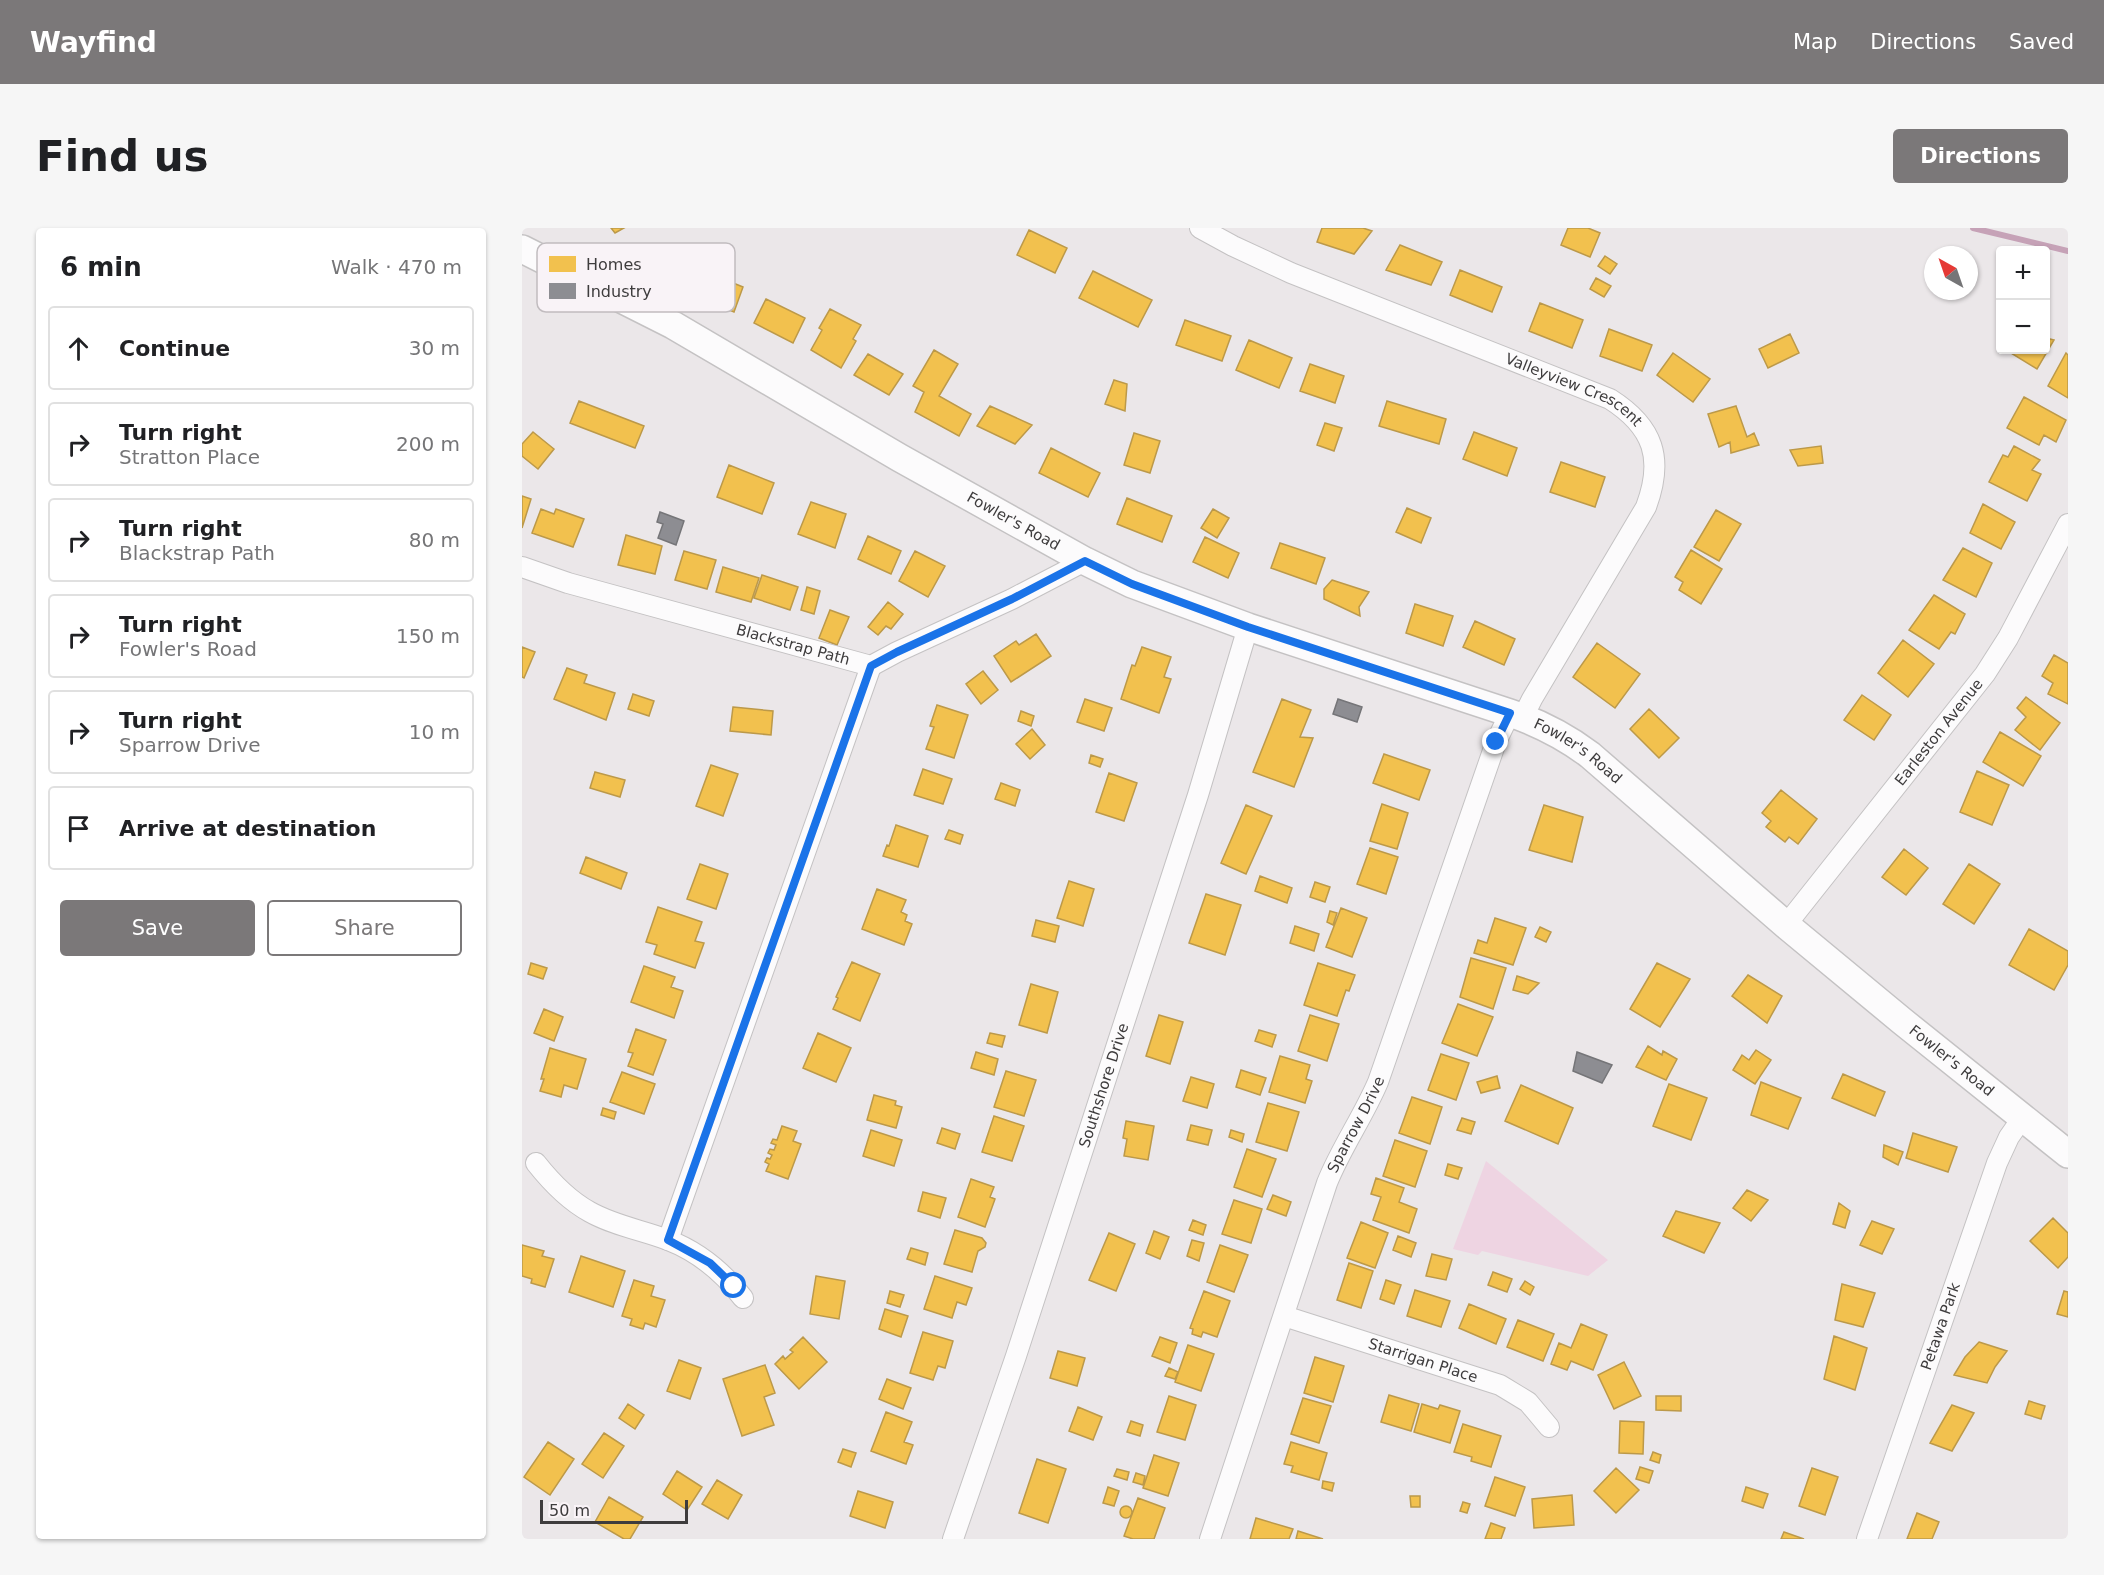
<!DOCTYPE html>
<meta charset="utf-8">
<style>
body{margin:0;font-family:"DejaVu Sans",sans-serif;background:#f6f6f6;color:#202124}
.controls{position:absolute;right:18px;top:18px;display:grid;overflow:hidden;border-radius:6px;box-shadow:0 2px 4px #0004}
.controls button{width:54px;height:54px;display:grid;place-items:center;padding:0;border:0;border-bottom:2px solid #e0e0e0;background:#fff;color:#202124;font:30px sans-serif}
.compass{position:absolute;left:1402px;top:18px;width:54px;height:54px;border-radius:50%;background:#fff;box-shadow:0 2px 4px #0004;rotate:320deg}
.scale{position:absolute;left:18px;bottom:15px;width:148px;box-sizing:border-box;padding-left:6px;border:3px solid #3e3c3d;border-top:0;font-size:16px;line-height:21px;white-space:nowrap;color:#3e3c3d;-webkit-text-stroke:4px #f9f3f7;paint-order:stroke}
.stop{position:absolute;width:18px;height:18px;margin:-14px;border:4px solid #1a73e8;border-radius:50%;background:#fff}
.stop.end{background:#1a73e8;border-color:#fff;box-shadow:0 2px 6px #0008}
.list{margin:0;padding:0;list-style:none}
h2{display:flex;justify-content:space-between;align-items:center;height:78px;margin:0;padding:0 24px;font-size:26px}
h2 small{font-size:20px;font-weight:400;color:#757577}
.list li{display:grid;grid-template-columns:39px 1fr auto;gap:18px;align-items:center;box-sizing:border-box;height:84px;margin:0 12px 12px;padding:0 12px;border:2px solid #e0e0e0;border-radius:6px}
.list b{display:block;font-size:22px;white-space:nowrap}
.list p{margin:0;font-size:20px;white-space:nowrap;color:#757577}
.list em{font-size:20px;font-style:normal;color:#757577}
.actions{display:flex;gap:12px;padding:18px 24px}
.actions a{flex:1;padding:14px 0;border:2px solid #7b7879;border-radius:6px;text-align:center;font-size:21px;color:#7b7879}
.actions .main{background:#7b7879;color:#fff}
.icon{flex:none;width:33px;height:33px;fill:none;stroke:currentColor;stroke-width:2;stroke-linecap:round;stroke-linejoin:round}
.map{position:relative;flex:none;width:1546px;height:1311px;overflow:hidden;border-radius:6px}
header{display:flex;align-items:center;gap:36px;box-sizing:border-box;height:84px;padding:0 30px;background:#7b7879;color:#fff}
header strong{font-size:28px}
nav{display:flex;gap:33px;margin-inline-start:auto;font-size:21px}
.intro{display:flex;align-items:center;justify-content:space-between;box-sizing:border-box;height:144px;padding:0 36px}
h1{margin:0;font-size:42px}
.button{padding:15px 27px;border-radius:6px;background:#7b7879;color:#fff;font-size:21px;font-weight:700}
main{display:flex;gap:36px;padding:0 36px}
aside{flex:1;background:#fff;border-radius:6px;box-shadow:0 2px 4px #0004}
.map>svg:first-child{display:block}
.green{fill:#eed4e2}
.homes{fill:#f2c14e;stroke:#bc9949;stroke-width:1.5}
.industry{fill:#8d8d92;stroke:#757578;stroke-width:1.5}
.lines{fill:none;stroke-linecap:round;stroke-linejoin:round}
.stream{stroke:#c6a2b7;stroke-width:6}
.street-casing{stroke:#c4c2c3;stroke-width:22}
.secondary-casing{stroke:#c4c2c3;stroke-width:30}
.street{stroke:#fcfbfc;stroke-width:20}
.secondary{stroke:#fcfbfc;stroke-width:27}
.route{stroke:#1a73e8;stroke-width:8}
.labels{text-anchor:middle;stroke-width:6;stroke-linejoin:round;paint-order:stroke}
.street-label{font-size:15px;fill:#3e3c3d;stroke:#f9f3f7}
.key{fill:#f9f3f7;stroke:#c1bcbf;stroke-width:1.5}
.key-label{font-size:16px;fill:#3e3c3d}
</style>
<header>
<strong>Wayfind</strong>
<nav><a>Map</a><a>Directions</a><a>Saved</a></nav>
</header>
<div class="intro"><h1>Find us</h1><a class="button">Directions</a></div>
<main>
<aside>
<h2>6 min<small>Walk · 470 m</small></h2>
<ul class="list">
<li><svg class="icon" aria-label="ahead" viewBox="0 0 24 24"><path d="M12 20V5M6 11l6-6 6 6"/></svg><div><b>Continue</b></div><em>30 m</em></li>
<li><svg class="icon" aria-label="right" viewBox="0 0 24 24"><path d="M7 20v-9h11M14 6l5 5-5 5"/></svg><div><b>Turn right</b><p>Stratton Place</p></div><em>200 m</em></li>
<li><svg class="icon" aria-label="right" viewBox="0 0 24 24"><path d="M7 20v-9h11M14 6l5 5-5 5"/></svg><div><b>Turn right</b><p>Blackstrap Path</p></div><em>80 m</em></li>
<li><svg class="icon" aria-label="right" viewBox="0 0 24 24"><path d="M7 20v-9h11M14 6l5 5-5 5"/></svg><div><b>Turn right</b><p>Fowler's Road</p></div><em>150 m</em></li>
<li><svg class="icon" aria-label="right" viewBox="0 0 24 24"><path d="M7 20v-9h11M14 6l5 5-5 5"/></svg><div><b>Turn right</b><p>Sparrow Drive</p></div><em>10 m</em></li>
<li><svg class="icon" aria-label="arrive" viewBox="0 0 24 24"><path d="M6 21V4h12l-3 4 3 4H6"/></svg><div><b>Arrive at destination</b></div></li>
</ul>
<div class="actions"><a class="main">Save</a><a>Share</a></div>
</aside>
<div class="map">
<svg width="1546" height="1311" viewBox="0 0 1546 1311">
<rect width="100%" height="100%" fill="#ebe7e9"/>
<path class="green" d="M964,933l122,99 -20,16 -106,-25 -4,4 -25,-6z"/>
<path class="homes" d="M89,0h13l-9,5z
M800,0h41l9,3 -18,23 -37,-12z
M1046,0h20l12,5 -10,24 -29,-12z
M507,2l38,18 -12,25 -38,-18z
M878,17l42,17 -11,23 -45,-15z
M1083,28l12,8 -7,10 -12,-8z
M938,42l42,17 -10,25 -42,-17z
M571,43l59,29 -14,27 -59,-29z
M184,44l37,15 -9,25 -38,-16z
M1074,50l15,8 -7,11 -14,-8z
M244,71l39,19 -12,25 -39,-20z
M1018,75l43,17 -11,28 -43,-17z
M308,81l31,16 -8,14 3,2 -15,27 -30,-18 11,-20 -3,-2z
M663,92l46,16 -9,25 -46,-16z
M1087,101l43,16 -10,26 -42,-15z
M1268,106l9,19 -31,15 -9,-19z
M1524,110l8,2 -17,29 -31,-19h40z
M727,112l43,18 -13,30 -43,-18z
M412,122l24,14 -19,32 32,18 -12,22 -44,-24 9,-20 -11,-6z
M1151,125l37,26 -17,23 -36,-27z
M1544,125l2,2v43l-20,-12z
M346,126l35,20 -14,21 -35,-20z
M788,136l34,12 -9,27 -35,-12z
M592,152l13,4 -2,27 -20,-7z
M1502,169l42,23 -10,22 -12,-7 -5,10 -32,-17z
M57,173l65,25 -9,22 -65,-25z
M865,173l59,18 -7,25 -60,-18z
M468,178l42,19 -17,19 -38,-18z
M1214,178l11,31 7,-4 5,12 -28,8 -1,-11 -11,5 -11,-33z
M803,195l17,5 -8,23 -17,-6z
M11,204l21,17 -16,20 -16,-13v-12z
M952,204l43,16 -10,28 -44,-17z
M612,205l26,8 -10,32 -26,-8z
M1299,218l2,17 -25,3 -8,-16z
M1492,218l26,14 -8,10 9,4 -14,27 -38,-19 14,-27 5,2z
M529,220l49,25 -12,24 -49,-24z
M1039,234l44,15 -10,30 -45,-15z
M207,237l45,18 -12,31 -45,-17z
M0,268l9,3 -9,29z
M605,270l45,18 -10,26 -45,-18z
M289,274l35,12 -11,34 -37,-14z
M1461,276l32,18 -14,27 -31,-16z
M885,280l24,10 -10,25 -25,-11z
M19,281l13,5 2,-5 28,10 -11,28 -41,-14z
M691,281l16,9 -12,20 -16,-10z
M1194,282l25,14 -22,37 -25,-14z
M104,307l36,11 -7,28 -37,-9z
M346,308l33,15 -10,23 -33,-15z
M683,309l34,16 -11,25 -35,-16z
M758,315l45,15 -9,26 -45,-16z
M1441,320l29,15 -16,34 -33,-17z
M1169,322l31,19 -21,35 -22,-14 4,-8 -8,-5z
M162,323l32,9 -9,29 -32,-9z
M393,323l30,15 -17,31 -29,-16z
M201,339l36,11 -8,24 -35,-10z
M240,347l36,12 -8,23 -36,-12z
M810,352l37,12 -10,15 1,9 -36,-17v-10z
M285,359l13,4 -6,23 -13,-4z
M1412,367l31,19 -10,20 -4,-2 -12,17 -30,-19z
M366,374l15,12 -12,15 -5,-3 -8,9 -10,-8z
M893,376l38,12 -10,30 -37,-13z
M308,382l19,7 -12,28 -18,-7z
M953,393l40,18 -11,26 -41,-18z
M514,406l15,22 -40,26 -17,-26 22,-15 3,4z
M1381,412l31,24 -26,33 -30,-24z
M1075,415l43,31 -25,34 -42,-31z
M0,419l13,5 -11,26 -2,-1z
M620,419l29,10 -7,20 7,2 -12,34 -38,-14 11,-34 3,1z
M1532,427l14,8v41l-20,-10 5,-11 -11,-7z
M45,440l20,7 -3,8 31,10 -9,27 -52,-21z
M461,443l15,19 -17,14 -15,-20z
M111,466l21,7 -5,15 -21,-7z
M1340,467l29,20 -17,25 -30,-20z
M1504,469l34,26 -20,27 -25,-20 11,-13 -9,-9z
M563,471l27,9 -8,23 -27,-9z
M760,471l29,11 -11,27 13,1 -19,49 -41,-15z
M415,477l31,10 -14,43 -28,-9 8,-22 -4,-1z
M211,479l40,4 -2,24 -41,-4z
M1127,481l30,29 -20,20 -29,-29z
M499,483l13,5 -3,10 -13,-5z
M510,501l13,16 -15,14 -14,-15z
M1478,504l41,24 -18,30 -40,-24z
M862,526l46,16 -11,30 -46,-17z
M569,527l12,4 -3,8 -11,-4z
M189,537l27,9 -15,42 -27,-10z
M401,541l29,10 -9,25 -29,-9z
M1455,543l32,14 -17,40 -32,-13z
M73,544l30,8 -5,17 -30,-9z
M587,545l28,10 -13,38 -28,-9z
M479,555l19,7 -5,16 -20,-7z
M1259,562l36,29 -19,25 -9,-7 -4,5 -19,-15 5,-6 -9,-8z
M860,576l26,9 -11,36 -27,-8z
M724,577l26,11 -26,58 -25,-11z
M1022,577l39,12 -11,45 -43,-12z
M374,597l32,11 -10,31 -35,-11 4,-11 2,1z
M427,602l14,5 -3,9 -15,-5z
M848,620l28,9 -12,37 -29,-10z
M1382,621l24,19 -22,27 -24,-18z
M64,629l41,16 -6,16 -41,-16z
M178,636l28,10 -12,35 -29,-10z
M1447,636l31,20 -26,40 -31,-20z
M738,648l32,12 -5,15 -32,-12z
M547,653l25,8 -11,37 -26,-8z
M793,654l15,5 -5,15 -15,-5z
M355,661l29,11 -5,12 6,3 -2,6 7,3 -8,21 -42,-16z
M684,666l35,11 -16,50 -36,-12z
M136,679l44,15 -7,19 9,2 -9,25 -41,-14 3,-9 -11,-3z
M819,680l26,10 -15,39 -26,-10z
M808,683l7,2 -4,12 -6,-3z
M973,690l31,10 -13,37 -39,-12 4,-13 9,3z
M514,692l23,6 -4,16 -23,-6z
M773,698l24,8 -5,17 -24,-8z
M1018,699l11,5 -5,10 -11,-5z
M1507,701l39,22v14l-14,25 -45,-25z
M949,730l35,10 -13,41 -33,-12z
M330,734l28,12 -20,47 -27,-12 5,-11 -2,-1z
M9,735l16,5 -4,11 -15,-5z
M796,735l37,12 -6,16 -3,-1 -9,26 -33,-11z
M1135,735l33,16 -30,48 -30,-18z
M122,738l31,11 -4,10 12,4 -9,27 -43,-16z
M1226,747l34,21 -15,27 -35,-27z
M995,748l22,7 -11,11 -15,-4z
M509,756l27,8 -11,41 -28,-8z
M936,776l35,13 -16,39 -35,-13z
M22,781l19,8 -9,24 -20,-8z
M637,787l24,7 -13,42 -24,-8z
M788,787l29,9 -12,37 -29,-10z
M114,801l30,11 -13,35 -25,-9 5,-13 -5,-1z
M737,802l17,5 -4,12 -17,-6z
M296,805l33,15 -15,34 -33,-14z
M468,805l15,3 -3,11 -15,-4z
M1126,818l14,9 1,-4 14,8 -11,21 -30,-13z
M28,820l36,11 -9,30 -13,-4 -3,12 -21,-6 4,-12h-3z
M1234,822l15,10 -16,24 -22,-14 9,-15 7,5z
M454,824l22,7 -4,16 -23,-7z
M919,826l28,9 -13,37 -28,-10z
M758,828l30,9 -4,14 6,2 -7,22 -36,-11z
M719,842l25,8 -6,17 -24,-8z
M484,843l30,9 -12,36 -30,-9z
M100,844l33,12 -11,30 -34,-12z
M1321,846l42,18 -10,24 -43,-18z
M975,848l3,12 -19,5 -4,-11z
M669,849l23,7 -7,24 -24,-7z
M1239,854l40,16 -13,31 -37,-14z
M1147,856l38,14 -16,42 -38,-14z
M999,857l52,23 -15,36 -53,-23z
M352,867l22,6 -1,4 7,2 -6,21 -29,-8z
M890,869l30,10 -12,37 -31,-11z
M746,875l31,9 -12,39 -31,-9z
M81,880l13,4 -2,7 -13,-4z
M472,888l30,10 -12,35 -30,-9z
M940,890l13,4 -4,12 -14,-4z
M604,893l28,5 -6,34 -24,-4 3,-17 -4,-1z
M669,897l21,5 -4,15 -21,-5z
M260,898l15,5 -4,10 8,3 -13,35 -22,-8 3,-7 -4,-2 2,-4 3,1 2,-4 -4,-2 2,-4 4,1 2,-5 -5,-2 2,-4 4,1z
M420,900l18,6 -5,15 -18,-6z
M349,902l31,10 -8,26 -31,-10z
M709,902l13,4 -2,8 -13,-5z
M1391,905l44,14 -9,25 -42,-14z
M873,912l32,11 -12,36 -32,-11z
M1362,917l19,7 -5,13 -15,-8z
M725,921l29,10 -14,38 -28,-10z
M926,936l14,4 -4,11 -13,-4z
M854,950l28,10 -5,14 18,7 -8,24 -36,-13 8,-23 -10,-3z
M449,951l23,8 -4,10 5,2 -10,28 -27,-10z
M1225,962l21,10 -17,21 -18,-13z
M401,964l23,6 -6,20 -22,-7z
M751,967l18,7 -5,14 -19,-7z
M712,972l28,9 -11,34 -29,-9z
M1317,975l11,8 -5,17 -12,-4z
M1154,983l44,12 -16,30 -41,-17z
M1531,990l15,15v24l-10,11 -28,-27z
M671,992l13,5 -3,10 -14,-5z
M1350,993l22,8 -12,25 -22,-9z
M839,994l27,11 -13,35 -28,-10z
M433,1002l27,8 4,5 -1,4 -7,4 -6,21 -28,-8z
M632,1003l15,6 -9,22 -14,-6z
M587,1005l26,11 -19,47 -27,-11z
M876,1008l18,7 -5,14 -18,-7z
M670,1012l12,3 -5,18 -12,-5z
M0,1017l22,6 -2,5 12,3 -9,28 -14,-4 1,-4 -10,-3z
M698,1017l28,10 -14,37 -27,-10z
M389,1020l17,5 -3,12 -18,-6z
M910,1026l20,5 -6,21 -20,-4z
M59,1028l44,15 -12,36 -44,-15z
M827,1035l24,8 -12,37 -24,-8z
M971,1044l19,7 -5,13 -19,-7z
M294,1048l29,5 -6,38 -29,-5z
M413,1048l37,12 -6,17 -9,-3 -5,16 -28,-9z
M112,1052l20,6 -3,10 14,4 -9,27 -11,-4 -2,6 -13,-4 2,-6 -10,-3z
M864,1052l15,5 -7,19 -14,-5z
M1003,1053l9,6 -4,8 -10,-6z
M1320,1056l33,9 -12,34 -28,-7z
M893,1062l35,11 -9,26 -34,-11z
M368,1063l14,4 -4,12 -13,-4z
M682,1063l26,10 -13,36 -14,-5 -2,5 -9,-3 1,-5 -3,-1z
M1542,1063l4,1v25l-11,-3z
M947,1076l37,15 -10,25 -37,-16z
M363,1081l23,7 -7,21 -22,-8z
M996,1092l36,14 -11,27 -36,-14z
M1059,1096l26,11 -14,35 -22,-9 -4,9 -16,-6 8,-21 12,5z
M401,1104l30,9 -8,27 -7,-2 -5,14 -23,-7z
M1312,1108l33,12 -12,42 -31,-11z
M281,1109l24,25 -28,27 -24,-25 8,-8 2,3 8,-7 -3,-2z
M638,1109l17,6 -7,20 -18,-7z
M1457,1114l28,9 -12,16 -8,16 -33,-8 11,-18z
M666,1117l26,9 -13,37 -26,-9z
M536,1123l27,7 -8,28 -27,-8z
M793,1129l29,9 -11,36 -29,-9z
M157,1132l22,8 -11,31 -23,-8z
M1102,1134l17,34 -27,13 -16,-34z
M243,1137l10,28 -11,4 10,28 -32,11 -19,-57z
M647,1140l9,4 -3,7 -10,-3z
M365,1151l24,9 -8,21 -24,-10z
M867,1167l30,9 -8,27 -30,-9z
M647,1168l27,9 -11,35 -28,-8z
M1134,1168h25v15l-25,-1z
M781,1170l28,8 -12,37 -28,-9z
M1507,1173l16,5 -4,13 -16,-5z
M106,1176l16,11 -9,14 -16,-11z
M900,1176l16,5 2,-4 20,6 -10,32 -36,-11z
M1430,1177l22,8 -22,38 -22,-8z
M556,1179l24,10 -9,23 -24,-9z
M364,1184l26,10 -8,20 9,3 -7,19 -35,-13z
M609,1193l12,4 -3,11 -13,-4z
M1098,1193l24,1 -1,32 -24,-1z
M941,1196l38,12 -10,31 -20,-6 1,-4 -18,-5z
M82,1205l20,13 -21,32 -21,-14z
M26,1214l26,17 -24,36 -26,-18z
M769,1214l36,11 -8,27 -28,-8 2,-6 -9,-2z
M321,1221l13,4 -5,14 -13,-5z
M1131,1224l8,3 -2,8 -9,-3z
M632,1227l25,8 -11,33 -25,-8z
M515,1231l29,10 -18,54 -29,-10z
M1118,1239l13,4 -4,12 -13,-4z
M1094,1240l23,22 -23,23 -22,-22z
M1290,1240l26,9 -13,38 -26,-9z
M595,1241l12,3 -2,8 -13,-4z
M155,1243l25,16 -15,23 -24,-16z
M614,1245l9,3 -2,9 -10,-3z
M973,1249l30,10 -10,29 -30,-10z
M195,1252l25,15 -14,24 -26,-15z
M801,1253l11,2 -2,8 -10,-3z
M586,1259l11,4 -5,15 -11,-3z
M1224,1259l22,7 -5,14 -21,-7z
M336,1263l35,11 -8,26 -35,-12z
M1050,1267l2,30 -40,3 -2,-29z
M888,1268h10v11h-9z
M87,1269l34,20 -13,22h-6l-29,-17z
M616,1270l27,10 -11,31h-21l-9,-3z
M941,1274l7,2 -3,9 -7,-2z
M598 1284a6 6 0 1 1 12 0a6 6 0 1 1-12 0Z
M1395,1285l22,9 -7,17h-25z
M734,1290l37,11 -4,10h-39z
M969,1295l14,5 -4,11h-16z
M776,1303l25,8h-27z
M1262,1304l20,7h-23z"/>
<path class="industry" d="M138,284l24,9 -8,24 -18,-7 5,-14 -6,-2z
M816,471l24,8 -5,15 -24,-8z
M1055,824l35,13 -10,18 -29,-12z"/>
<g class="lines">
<path class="stream" d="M1451,0l95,23"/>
<g class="street-casing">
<g id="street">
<path id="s1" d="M678,0l33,18 58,27 319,126c44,28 54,60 36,108l-114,192 -9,18"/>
<path id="s2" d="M0,339l46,16 303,83 26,-14 115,-53 73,-38"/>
<path id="s3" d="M1264,697l199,-251 23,-36 60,-114"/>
<path d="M14,935c15,19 32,37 54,49 25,14 52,18 78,28 31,12 55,32 75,58"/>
<path d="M146,1012l203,-574"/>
<path id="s4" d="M762,1088l216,69 28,17 21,25"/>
<path id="s5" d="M431,1311l63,-183 182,-561 50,-168"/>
<path id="s6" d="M688,1311l117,-356c14,-35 36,-66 51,-101l118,-340 14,-29"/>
<path id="s7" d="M1345,1311l130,-376 12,-26 14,-20"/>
</g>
</g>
<g class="secondary-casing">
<g id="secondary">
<path id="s8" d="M0,21l151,76 227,133 185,103 47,23 116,43 262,86c29,10 55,23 80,42l196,170 116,96 166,133"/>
</g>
</g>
<use href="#street" class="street"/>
<use href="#secondary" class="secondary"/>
</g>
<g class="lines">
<path class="route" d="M212,1058l-24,-23 -42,-23 203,-574 26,-14 115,-53 73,-38 47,23 116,43 262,86 -14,29"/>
</g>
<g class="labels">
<g class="street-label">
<text dy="5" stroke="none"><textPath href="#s1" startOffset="408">Valleyview Crescent</textPath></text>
<text dy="5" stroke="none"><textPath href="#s8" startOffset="562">Fowler's Road</textPath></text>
<text dy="5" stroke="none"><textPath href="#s2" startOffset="282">Blackstrap Path</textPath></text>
<text dy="5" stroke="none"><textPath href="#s3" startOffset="246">Earleston Avenue</textPath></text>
<text dy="5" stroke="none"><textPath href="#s8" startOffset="1174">Fowler's Road</textPath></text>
<text dy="5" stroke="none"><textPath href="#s8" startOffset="1660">Fowler's Road</textPath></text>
<text dy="5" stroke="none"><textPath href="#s5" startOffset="478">Southshore Drive</textPath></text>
<text dy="5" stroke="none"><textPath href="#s6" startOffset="440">Sparrow Drive</textPath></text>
<text dy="5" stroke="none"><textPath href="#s7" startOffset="225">Petawa Park</textPath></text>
<text dy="5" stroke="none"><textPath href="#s4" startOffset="146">Starrigan Place</textPath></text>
</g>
</g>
<rect x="15" y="15" width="198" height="69" rx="9" class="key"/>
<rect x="27" y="28" width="27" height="16" fill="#f2c14e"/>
<rect x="27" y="55" width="27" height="16" fill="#8d8d92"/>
<g class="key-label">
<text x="64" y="42">Homes</text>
<text x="64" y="69">Industry</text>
</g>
</svg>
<div class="controls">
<button>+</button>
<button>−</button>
</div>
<svg class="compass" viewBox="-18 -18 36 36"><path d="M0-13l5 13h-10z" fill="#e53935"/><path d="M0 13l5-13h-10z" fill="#757577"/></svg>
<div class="scale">50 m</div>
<div class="stop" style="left:212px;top:1058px"></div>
<div class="stop end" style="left:974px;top:514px"></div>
</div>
</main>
